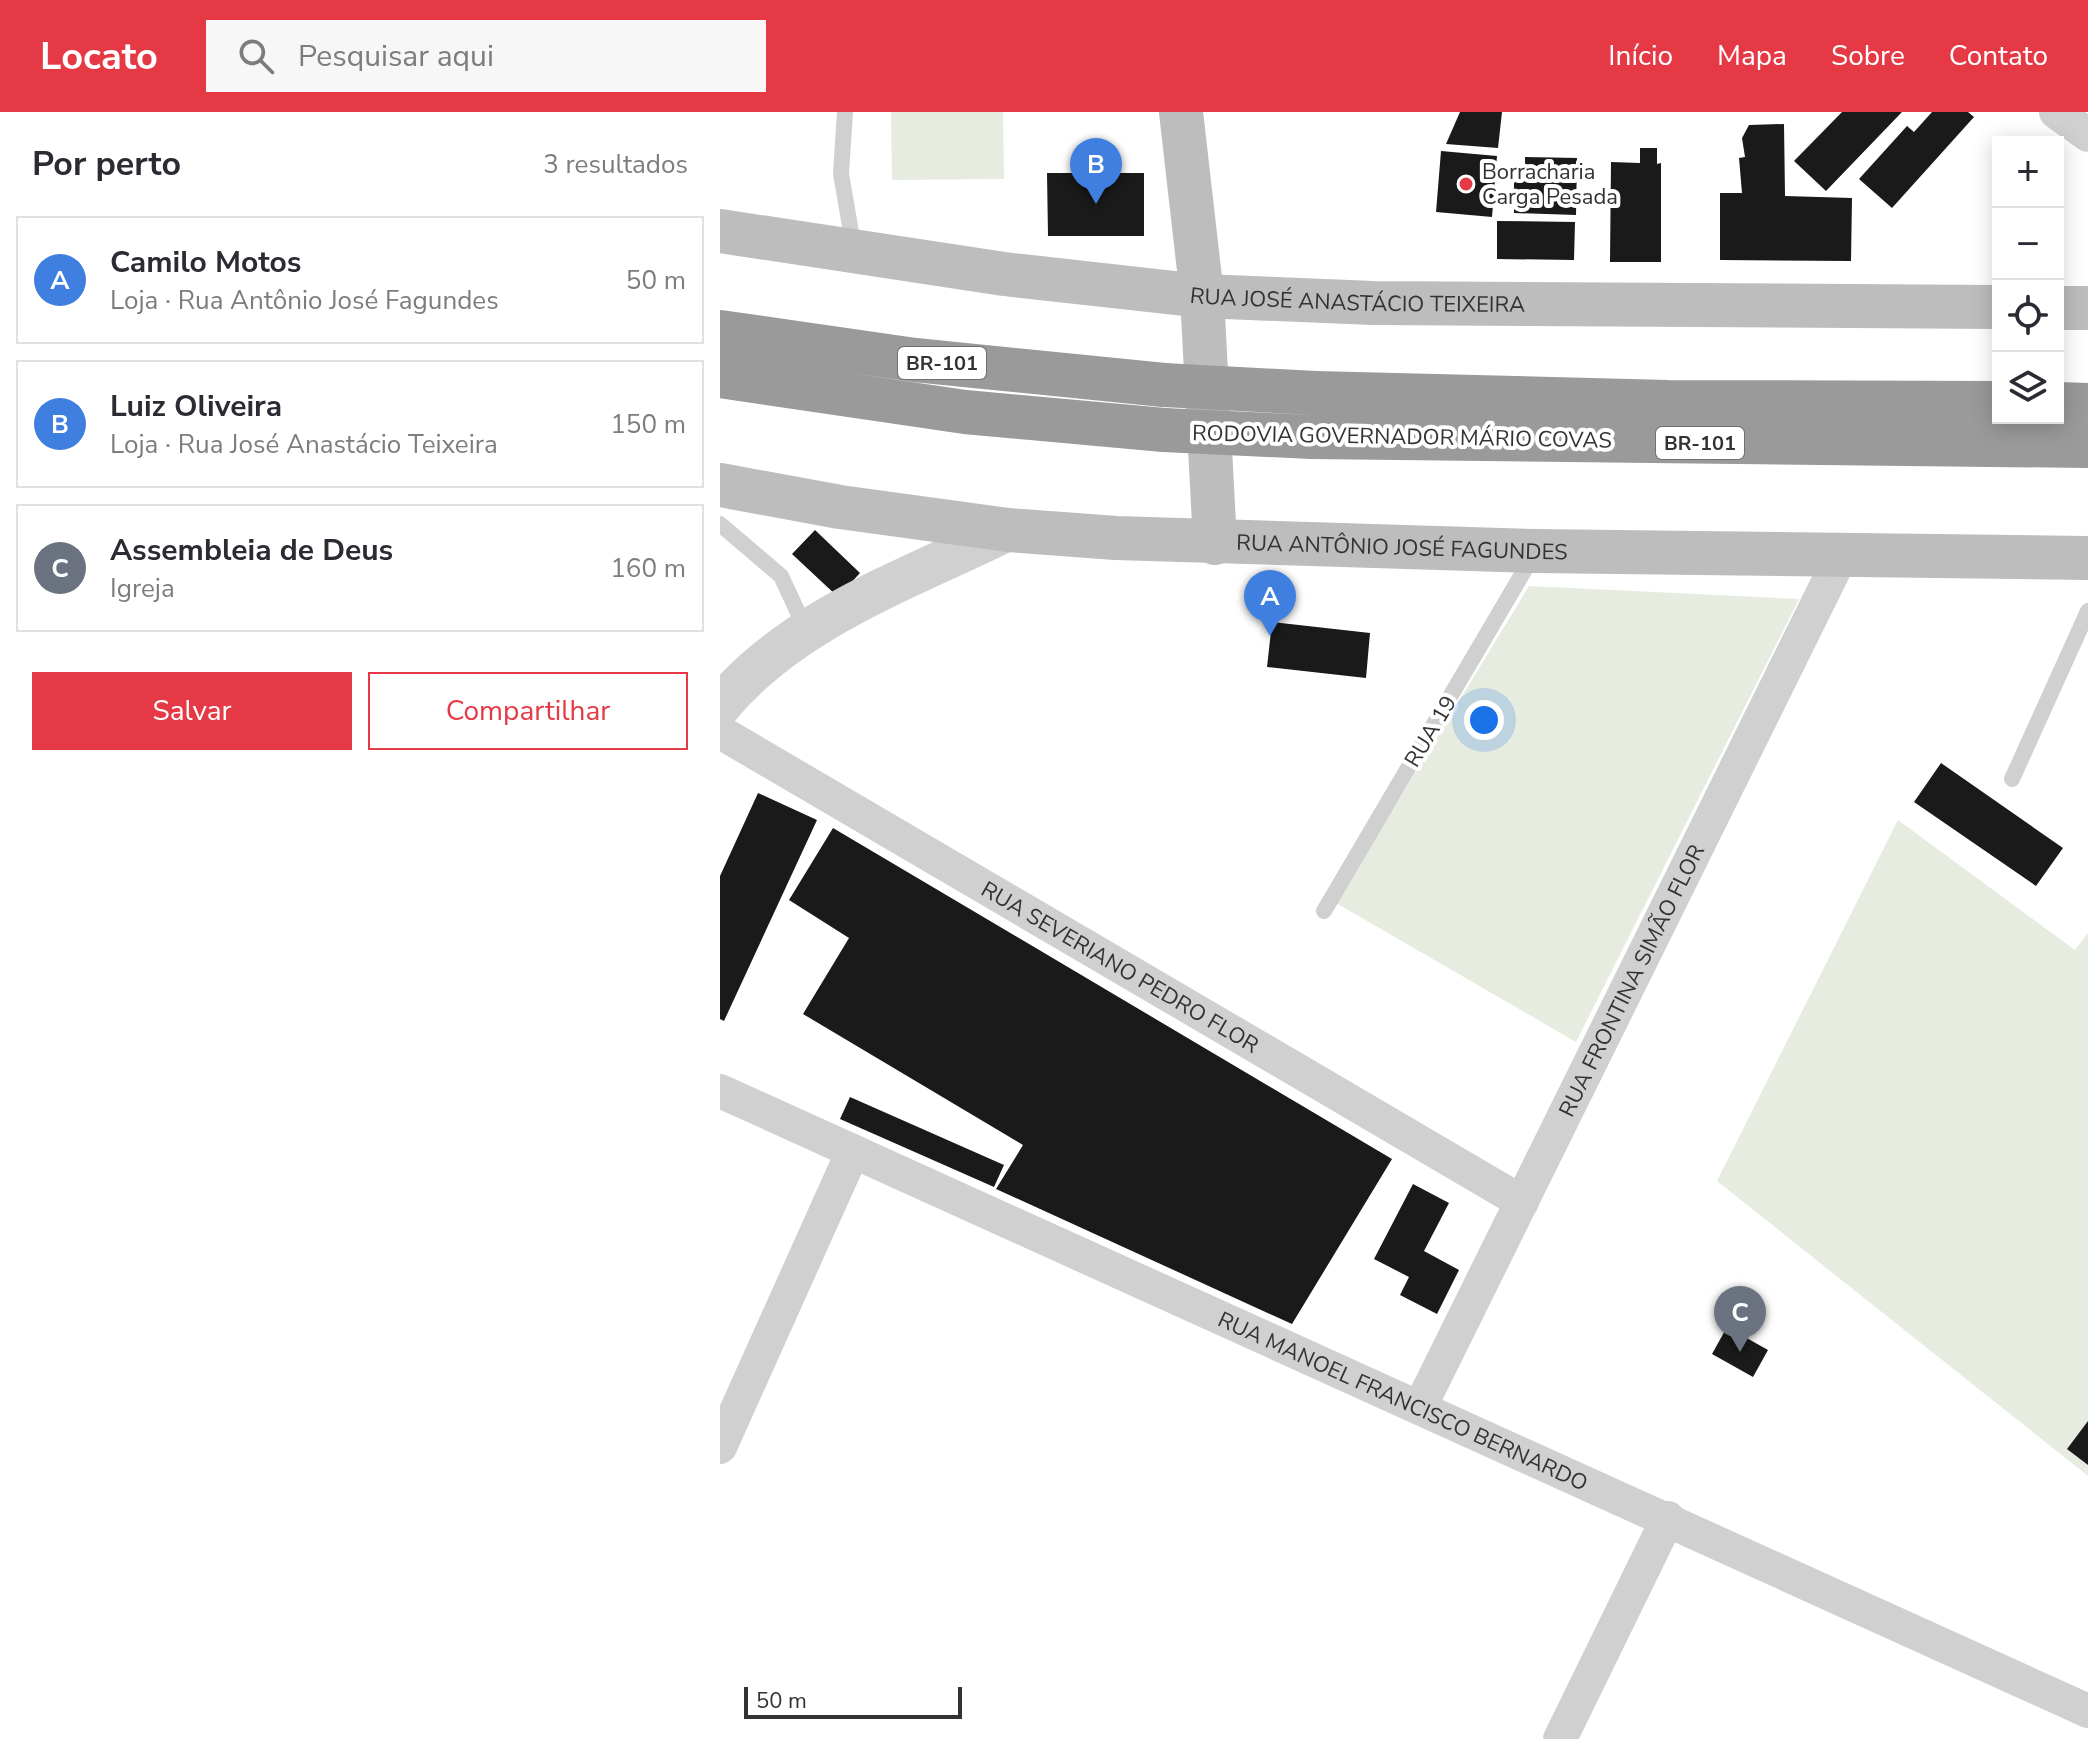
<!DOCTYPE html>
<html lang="pt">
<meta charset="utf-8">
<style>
body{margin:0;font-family:"Nunito Sans",sans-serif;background:#f7f7f7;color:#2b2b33}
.controls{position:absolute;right:24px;top:24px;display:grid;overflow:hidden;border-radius:0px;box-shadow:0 4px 20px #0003}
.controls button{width:72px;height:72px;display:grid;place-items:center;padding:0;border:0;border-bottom:2px solid #e1e1e2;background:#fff;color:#2b2b33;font:40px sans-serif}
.scale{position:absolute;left:24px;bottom:20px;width:218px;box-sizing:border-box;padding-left:8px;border:4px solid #333;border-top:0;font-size:22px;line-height:28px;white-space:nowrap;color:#333;-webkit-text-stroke:6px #fff;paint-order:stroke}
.you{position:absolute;left:764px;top:608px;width:28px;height:28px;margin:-20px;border:6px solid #fff;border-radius:50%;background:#1a73e8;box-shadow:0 0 0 12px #1a73e833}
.badge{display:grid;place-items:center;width:52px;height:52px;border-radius:50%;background:#e63946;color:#fff;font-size:26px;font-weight:700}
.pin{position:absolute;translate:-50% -66px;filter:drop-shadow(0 2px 4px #0008)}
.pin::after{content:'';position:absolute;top:42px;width:28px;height:24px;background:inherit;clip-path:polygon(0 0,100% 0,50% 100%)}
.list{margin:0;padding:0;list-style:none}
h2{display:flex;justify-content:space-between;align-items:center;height:104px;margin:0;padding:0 32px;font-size:34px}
h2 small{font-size:26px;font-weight:400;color:#7c7c81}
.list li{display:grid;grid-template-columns:52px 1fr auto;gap:24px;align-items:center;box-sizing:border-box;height:128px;margin:0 16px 16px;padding:0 16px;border:2px solid #e1e1e2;border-radius:0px}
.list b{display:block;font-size:30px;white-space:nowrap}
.list p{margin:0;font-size:26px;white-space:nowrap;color:#7c7c81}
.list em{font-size:26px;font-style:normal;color:#7c7c81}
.actions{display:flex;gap:16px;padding:24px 32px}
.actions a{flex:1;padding:18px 0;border:2px solid #e63946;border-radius:0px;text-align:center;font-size:28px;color:#e63946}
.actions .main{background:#e63946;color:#fff}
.icon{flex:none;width:44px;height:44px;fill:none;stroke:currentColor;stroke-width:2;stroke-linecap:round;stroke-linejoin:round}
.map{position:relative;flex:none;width:1368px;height:1627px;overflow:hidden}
header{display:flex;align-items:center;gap:48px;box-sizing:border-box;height:112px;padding:0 40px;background:#e63946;color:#fff}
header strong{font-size:38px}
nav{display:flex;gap:44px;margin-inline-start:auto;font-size:28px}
.search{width:560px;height:72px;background:#f7f7f7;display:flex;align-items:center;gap:20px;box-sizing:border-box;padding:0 28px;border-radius:0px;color:#7c7c81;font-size:30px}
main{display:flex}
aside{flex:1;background:#fff}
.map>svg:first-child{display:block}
.green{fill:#e6ecdf}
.building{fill:#1a1a1a}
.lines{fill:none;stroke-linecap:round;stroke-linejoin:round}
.service{stroke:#d0d0d0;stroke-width:16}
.minor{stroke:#d0d0d0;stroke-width:34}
.tertiary{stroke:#d0d0d0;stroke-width:42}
.secondary{stroke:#bdbdbd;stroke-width:44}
.motorway{stroke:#9a9a9a;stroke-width:44}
.motorway-bridge{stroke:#9a9a9a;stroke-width:44}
.poi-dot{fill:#e63946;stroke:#fff;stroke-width:3}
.labels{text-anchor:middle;stroke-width:8;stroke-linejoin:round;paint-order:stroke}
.shield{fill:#fff;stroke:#707070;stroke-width:2}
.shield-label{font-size:20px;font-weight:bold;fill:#333}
.poi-label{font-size:22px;fill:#333;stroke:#fff;text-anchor:start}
.street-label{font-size:22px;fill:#333;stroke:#fff}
</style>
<header>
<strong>Locato</strong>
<div class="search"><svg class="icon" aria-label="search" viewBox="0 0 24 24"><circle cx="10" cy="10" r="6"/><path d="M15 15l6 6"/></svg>Pesquisar aqui</div>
<nav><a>Início</a><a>Mapa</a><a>Sobre</a><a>Contato</a></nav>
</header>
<main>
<aside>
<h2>Por perto<small>3 resultados</small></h2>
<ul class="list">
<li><span class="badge" style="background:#3f7fe0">A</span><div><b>Camilo Motos</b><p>Loja · Rua Antônio José Fagundes</p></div><em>50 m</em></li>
<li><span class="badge" style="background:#3f7fe0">B</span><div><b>Luiz Oliveira</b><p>Loja · Rua José Anastácio Teixeira</p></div><em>150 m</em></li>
<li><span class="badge" style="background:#6b7280">C</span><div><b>Assembleia de Deus</b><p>Igreja</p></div><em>160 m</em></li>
</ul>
<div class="actions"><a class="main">Salvar</a><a>Compartilhar</a></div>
</aside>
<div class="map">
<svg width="1368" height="1627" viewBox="0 0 1368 1627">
<rect width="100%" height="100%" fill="#fff"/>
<path class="green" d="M171,0h112l1,67 -112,1z
M809,474l270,13 -223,443 -240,-139z
M1178,708l177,130 13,-17v543l-371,-295z"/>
<path class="building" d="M740,0h42l-4,36 -52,-4z
M1122,0h60l-76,79 -32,-30z
M1212,0h36l6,5 -82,91 -33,-29 48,-53 7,6z
M1064,12l1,72 67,2 -1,63 -131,-1v-67h22l-3,-35 6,-1 -3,-19 7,-13z
M920,36h17v16l4,-1v99h-51l1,-100 29,1z
M721,39l56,5 -5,61 -56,-5z
M805,45l52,1 -1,57 -62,-2v-35h11z
M327,61h97v63h-96z
M777,109l78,1 -1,38 -77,-1z
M95,418l45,43 -22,24 -46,-43z
M552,510l98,11 -4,45 -99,-11z
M1221,651l122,85 -27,38 -122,-84z
M38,681l59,27 -93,201 -4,-2v-143z
M113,716l559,331 -100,165 -296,-135 27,-44 -220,-131 46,-76 -60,-38z
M130,985l154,68 -10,22 -154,-68z
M693,1072l36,19 -25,48 35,19 -22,44 -37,-19 9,-18 -35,-18z
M1007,1215l41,23 -15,27 -41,-23z
M1368,1309v44l-21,-16z"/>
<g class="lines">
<path class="service" d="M125,0l-4,62 13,75
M0,412l61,52 26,56
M1292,667l76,-168
M604,799l210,-357"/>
<g class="minor">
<path d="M1336,0l32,23"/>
<path id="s1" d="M0,620l802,470"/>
<path id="s2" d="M0,979l1368,620"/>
<path id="s3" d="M700,1295l422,-853"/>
<path d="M0,1335l133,-296"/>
<path d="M840,1627l108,-221"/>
</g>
<path class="tertiary" d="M0,594c73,-88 189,-127 288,-176"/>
<g class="secondary">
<path d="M461,0l21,184 13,247"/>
<path id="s4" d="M0,119l284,43 198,22 171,7 625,4"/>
<path d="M1338,196h30"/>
<path id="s5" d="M0,373l120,22 168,23 108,8 419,13 553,7"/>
</g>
<path class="motorway" d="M0,220l195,28 249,25
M0,264l245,36 199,18
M595,281l353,9 330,1
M1338,292l30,1
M592,325l776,9"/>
<path class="motorway-bridge" d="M444,273l151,8
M444,318l148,7"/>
</g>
<circle class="poi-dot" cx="746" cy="72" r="8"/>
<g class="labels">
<g class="shield">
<rect x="178" y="235" width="88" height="32" rx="6"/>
<rect x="936" y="315" width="88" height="32" rx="6"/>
</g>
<g class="shield-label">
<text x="222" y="258">BR-101</text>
<text x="980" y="338">BR-101</text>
</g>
<g class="poi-label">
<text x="762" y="67">Borracharia<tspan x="762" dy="25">Carga Pesada</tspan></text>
</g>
<g class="street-label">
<text dy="8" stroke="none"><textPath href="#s4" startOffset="642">RUA JOSÉ ANASTÁCIO TEIXEIRA</textPath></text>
<text transform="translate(682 324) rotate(1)" y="8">RODOVIA GOVERNADOR MÁRIO COVAS</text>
<text dy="8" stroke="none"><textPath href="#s5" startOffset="686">RUA ANTÔNIO JOSÉ FAGUNDES</textPath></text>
<text transform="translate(710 619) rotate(-59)" y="8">RUA 19</text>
<text dy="8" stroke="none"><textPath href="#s1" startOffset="464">RUA SEVERIANO PEDRO FLOR</textPath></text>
<text dy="8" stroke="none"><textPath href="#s3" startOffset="476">RUA FRONTINA SIMÃO FLOR</textPath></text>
<text dy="8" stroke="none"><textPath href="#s2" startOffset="750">RUA MANOEL FRANCISCO BERNARDO</textPath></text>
</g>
</g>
</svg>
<div class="controls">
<button>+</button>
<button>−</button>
<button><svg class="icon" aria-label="locate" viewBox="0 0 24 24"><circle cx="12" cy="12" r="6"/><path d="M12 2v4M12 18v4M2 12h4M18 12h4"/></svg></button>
<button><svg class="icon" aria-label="layers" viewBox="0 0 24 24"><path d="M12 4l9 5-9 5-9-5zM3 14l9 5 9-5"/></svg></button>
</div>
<div class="scale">50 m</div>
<div class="you"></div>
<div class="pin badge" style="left:550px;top:524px;background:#3f7fe0">A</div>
<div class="pin badge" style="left:376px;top:92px;background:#3f7fe0">B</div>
<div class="pin badge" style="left:1020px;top:1240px;background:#6b7280">C</div>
</div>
</main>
